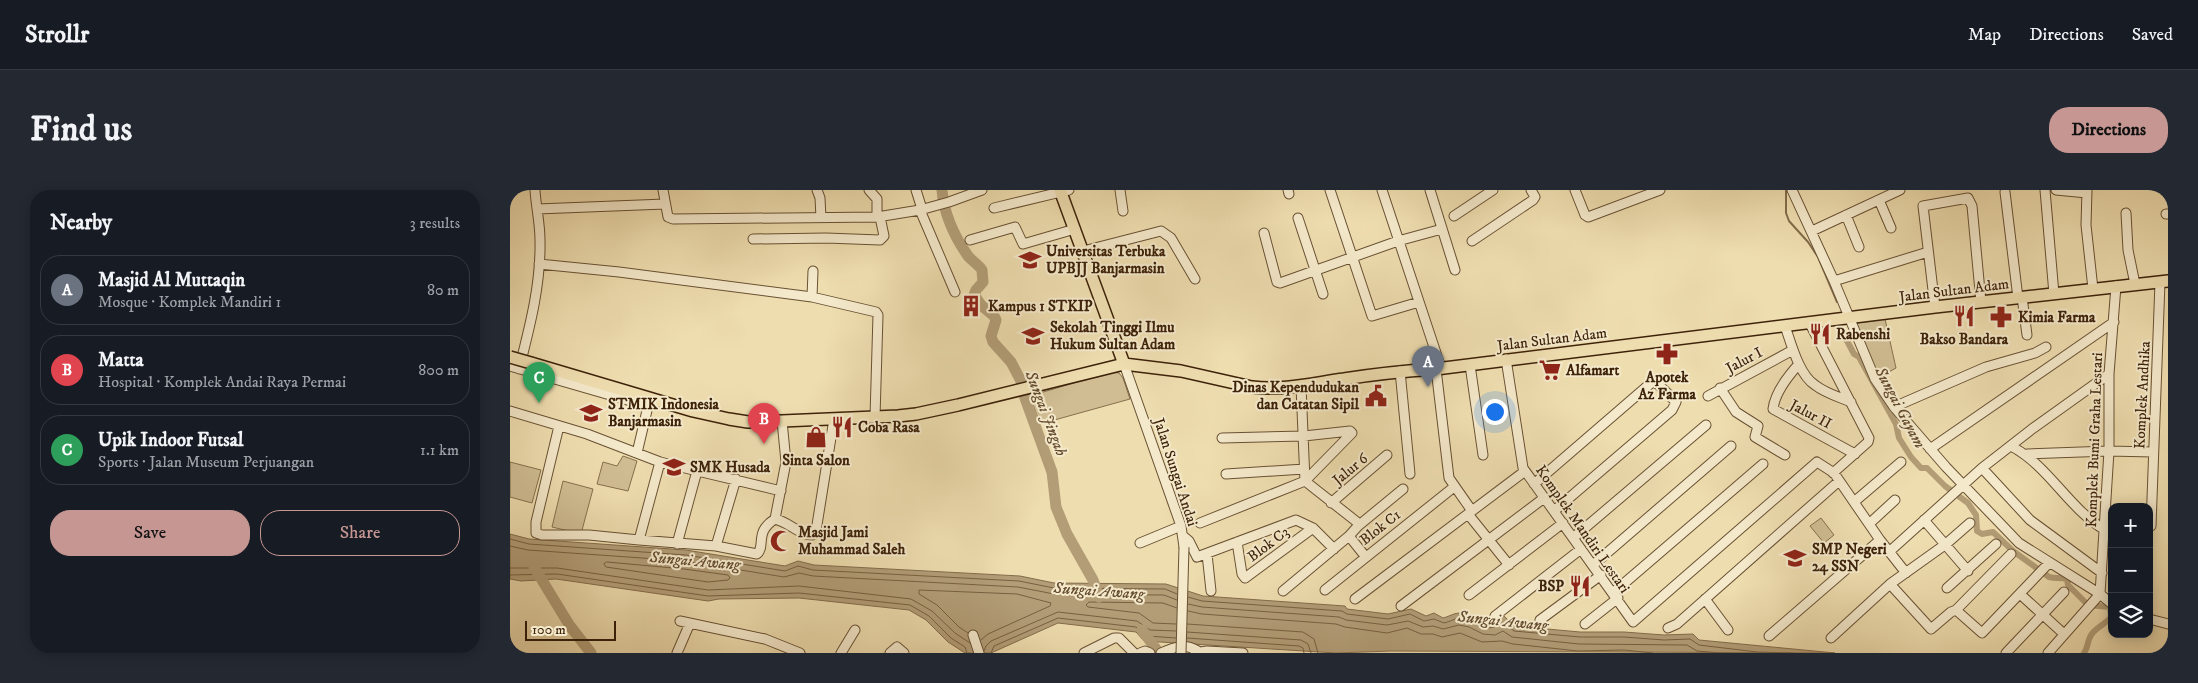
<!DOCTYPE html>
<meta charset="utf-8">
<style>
body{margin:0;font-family:"IM FELL DW Pica",serif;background:#242831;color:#f1f3f6}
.controls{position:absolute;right:15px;bottom:15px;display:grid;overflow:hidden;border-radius:10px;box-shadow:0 2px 12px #0003}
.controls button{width:45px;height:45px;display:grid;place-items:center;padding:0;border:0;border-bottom:1px solid #363941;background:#171b24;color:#f1f3f6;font:25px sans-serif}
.scale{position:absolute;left:15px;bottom:12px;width:91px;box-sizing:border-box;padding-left:5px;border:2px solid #3d220a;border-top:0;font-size:14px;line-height:18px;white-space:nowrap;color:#3d220a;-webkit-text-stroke:4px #f4e9cb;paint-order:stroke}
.you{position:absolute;left:984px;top:221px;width:18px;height:18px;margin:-12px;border:4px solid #fff;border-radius:50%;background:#1a73e8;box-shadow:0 0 0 8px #1a73e833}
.badge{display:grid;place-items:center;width:32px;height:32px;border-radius:50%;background:#c59692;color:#fff;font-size:16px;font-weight:700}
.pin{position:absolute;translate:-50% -41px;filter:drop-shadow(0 1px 2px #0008)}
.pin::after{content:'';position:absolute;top:26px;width:18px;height:15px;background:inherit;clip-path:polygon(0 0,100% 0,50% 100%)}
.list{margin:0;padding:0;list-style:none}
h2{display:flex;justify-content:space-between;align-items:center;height:65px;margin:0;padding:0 20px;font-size:21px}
h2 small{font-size:16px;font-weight:400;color:#9ea1a6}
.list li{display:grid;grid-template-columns:32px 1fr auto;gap:15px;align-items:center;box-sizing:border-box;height:70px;margin:0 10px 10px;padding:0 10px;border:1px solid #363941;border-radius:20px}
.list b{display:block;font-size:19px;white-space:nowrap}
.list p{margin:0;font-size:16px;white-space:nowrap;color:#9ea1a6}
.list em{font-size:16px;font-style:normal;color:#9ea1a6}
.actions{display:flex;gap:10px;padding:15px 20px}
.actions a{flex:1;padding:11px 0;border:1px solid #c59692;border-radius:20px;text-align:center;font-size:18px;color:#c59692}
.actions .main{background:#c59692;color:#111}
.icon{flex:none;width:28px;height:28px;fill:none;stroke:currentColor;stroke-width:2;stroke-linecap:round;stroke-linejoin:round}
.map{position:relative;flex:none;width:1658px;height:463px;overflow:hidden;border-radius:20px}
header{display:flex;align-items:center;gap:30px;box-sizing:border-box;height:70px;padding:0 25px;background:#171b24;border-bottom:1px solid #363941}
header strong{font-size:24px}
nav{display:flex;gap:28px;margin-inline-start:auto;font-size:18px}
.intro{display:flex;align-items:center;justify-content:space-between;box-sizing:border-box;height:120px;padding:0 30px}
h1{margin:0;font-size:35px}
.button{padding:12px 22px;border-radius:20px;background:#c59692;color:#111;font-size:18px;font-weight:700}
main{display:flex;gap:30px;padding:0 30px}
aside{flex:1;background:#171b24;border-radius:20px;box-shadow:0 2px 12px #0003}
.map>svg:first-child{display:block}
.green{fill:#d0bd93;stroke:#86704e}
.water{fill:#b29d77;stroke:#836c4b}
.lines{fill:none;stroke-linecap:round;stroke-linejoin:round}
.shore{stroke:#786040;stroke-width:1}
.stream{stroke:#836c4b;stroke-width:2}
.canal{stroke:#b29d77;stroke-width:6}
.river{stroke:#b29d77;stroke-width:11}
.minor-casing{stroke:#695133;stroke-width:11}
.major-casing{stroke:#3d220a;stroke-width:14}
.minor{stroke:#f4e9cb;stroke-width:9}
.major{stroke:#eeddaf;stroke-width:11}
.minor-bridge-casing{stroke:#695133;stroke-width:11;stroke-linecap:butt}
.major-bridge-casing{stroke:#3d220a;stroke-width:14;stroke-linecap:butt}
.minor-bridge{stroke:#f4e9cb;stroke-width:9}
.major-bridge{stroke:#eeddaf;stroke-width:11}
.labels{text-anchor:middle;stroke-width:4;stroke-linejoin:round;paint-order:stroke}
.poi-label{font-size:15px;font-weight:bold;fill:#3d220a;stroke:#f4e9cb;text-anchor:start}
.street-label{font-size:15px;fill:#3d220a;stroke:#f4e9cb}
.water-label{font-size:16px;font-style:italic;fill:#664d30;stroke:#f4e9cb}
</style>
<header>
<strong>Strollr</strong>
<nav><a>Map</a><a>Directions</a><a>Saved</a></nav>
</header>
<div class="intro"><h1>Find us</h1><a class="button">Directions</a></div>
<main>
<aside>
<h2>Nearby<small>3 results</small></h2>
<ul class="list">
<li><span class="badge" style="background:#6b7280">A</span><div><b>Masjid Al Muttaqin</b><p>Mosque · Komplek Mandiri 1</p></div><em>80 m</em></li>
<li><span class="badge" style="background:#e0444e">B</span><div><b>Matta</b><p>Hospital · Komplek Andai Raya Permai</p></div><em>800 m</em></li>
<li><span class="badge" style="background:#2e9e5b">C</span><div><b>Upik Indoor Futsal</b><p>Sports · Jalan Museum Perjuangan</p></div><em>1.1 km</em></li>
</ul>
<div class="actions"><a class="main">Save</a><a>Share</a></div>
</aside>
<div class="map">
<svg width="1658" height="463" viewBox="0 0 1658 463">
<rect width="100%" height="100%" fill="#eeddaf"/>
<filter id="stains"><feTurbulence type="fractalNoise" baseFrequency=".004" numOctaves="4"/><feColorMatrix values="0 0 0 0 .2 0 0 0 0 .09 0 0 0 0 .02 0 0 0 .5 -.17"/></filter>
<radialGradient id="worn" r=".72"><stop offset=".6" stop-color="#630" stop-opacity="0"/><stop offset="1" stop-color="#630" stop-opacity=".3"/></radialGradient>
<path class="green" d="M1375,129l11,49 -18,10 -22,-55z
M600,182l9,1 4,5 7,21 -90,25 -10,-28z
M113,266l14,5 -9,30 -31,-7 6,-22 14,4z
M0,272l31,8 -9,33 -22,-6z
M53,291l30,8 -12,45 -29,-7z
M1311,328l13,17 -10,8 -14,-17z"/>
<path class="water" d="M0,344l19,5 157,11 99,16 13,-5 16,4 206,11 34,7 112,1 37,12 142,10 2,3 41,5 23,-5 15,7 8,-3 9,5c5,-1 11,-5 16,-5 23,0 20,20 45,3l10,10 66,6h44l40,3 29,-1 6,6 136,13 -444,-2 -55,2 -192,-12 -8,-9 -78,-9 -67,30h-26l-17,-11 -22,-22 -17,-10 -110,-12 -80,1 -11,2 -152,-22 -35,2 -11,-2z"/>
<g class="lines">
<path class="shore" d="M0,349l19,5 157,11 99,16 13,-5 15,4 206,11 35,7 111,1 12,5
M0,356l18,4 157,11 99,16 15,-4 14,3 205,11 36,7 110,1 13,5
M97,372l77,7 44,6 2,3 -2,2 -20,2 -102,-15 -2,-3z
M0,378h47l151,22 91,-4 112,13 21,12 23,22 15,10
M0,385l47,-1 151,22 91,-3 111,12 19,11 22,22 14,9 2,6
M678,407l14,4 140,10 5,3 41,5 22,-5 14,7 10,-2 10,4c5,-1 10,-4 15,-5 22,-1 16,19 45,5l10,8 66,6h44l40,3 26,-1 9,6 58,7 36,1
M678,414l14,3 137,10 7,3 41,5 21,-4 15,6 10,-1 10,3 16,-4 10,2 14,7 12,1 8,-4 9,6 67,7 108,1 10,6 24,2
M678,421l14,3 134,10 9,3 42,6 20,-5 14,6h12l9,3 18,-4 22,9 20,-1 11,3 65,7 46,-1 29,3
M666,434l-23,-1 -14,-10 -51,-6 -2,-2 3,-3 74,1 14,5
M677,434l116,8 11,7 4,14
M677,442l114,8 7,4 3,9
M458,443l-9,-6 -22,-22 -18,-11v-4l98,4 34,9 -1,3 -62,28 -7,6
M677,448l112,8 4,2 1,5
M474,461l2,-5 5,-5 67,-29 79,9 13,9 26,1
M481,463l3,-7 64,-28 78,9 11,9 29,2"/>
<path class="stream" d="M1276,0v23l3,8 19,21 10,15 19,45"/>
<path class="canal" d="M1329,136l15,28 5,3 37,67 3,14 12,19 10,11h6l18,18 23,17 8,12 1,16 5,3 11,-2 20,19 36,26c7,2 11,0 18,2l1,6 20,20 22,2 1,10c-6,8 -17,11 -21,20 -3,6 -2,11 -6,16"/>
<path class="river" d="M432,0c2,24 12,46 26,66 4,5 10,8 14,14l1,12 -7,8 -2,5 7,10 13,11 2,4 -5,16 2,6 18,20 10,19 4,17 27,74 4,35 11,27 26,46 6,17
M24,377l36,59 21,27
M632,440l17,23"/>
<g class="minor-casing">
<path id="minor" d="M153,0l5,27 5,2 204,-2 43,-7 29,-8 33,-12
M307,0l3,8 1,20
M359,0l8,9v18
M406,0l6,19
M610,0l3,21
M778,0l1,4
M820,0l42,126 47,-14
M872,0l59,178
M920,0l25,80
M1065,0l10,25 3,2 72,-27
M1282,0l42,91 41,98 19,28 52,60 73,76 81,51 12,10
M1535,0l9,104
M1546,0l31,3
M1577,0l-1,35 7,64
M1495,2l13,106
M1369,10l12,28
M484,18l75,-18
M27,19l128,-5
M410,20l35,82
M1616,23l2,37 7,34
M1656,24h2
M1336,25l13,32
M944,26l39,-26
M788,28l25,76
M1302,41l88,-41
M754,43l13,49 3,1 118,-42 44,-12
M243,49l73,-1 54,2 4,-4 -4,-19
M460,50l45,-13 8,17 52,-15
M962,51l61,-41 2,-3 -4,-7
M573,61l78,-20 10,7 24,41
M29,74l80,8 193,25 64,15 2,3 -3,102
M1324,91l94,-29
M302,107l1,-26
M1512,107l5,38
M1425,117l-12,-101 45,-8 4,8 9,96
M1299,132l60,116 -1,4 -35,31
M1275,136c6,17 14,49 30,59 10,8 24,12 36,17
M996,169l17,109 110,154 184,-160 17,11 46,67 26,33
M614,174l57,162 3,21
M1289,174c-11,12 -24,28 -26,45l82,45
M960,175l13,90
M0,176l138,40
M9,179c11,-43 22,-85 21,-129 0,-17 -4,-33 -5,-50
M926,179l13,109 23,33
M890,181l10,103
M791,196l4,95 52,41 1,4 -9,10 16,20
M1210,198l16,24 22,14 -3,11 30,18
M1198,206l85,-46
M1384,217l92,-40 49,-14 11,-6
M0,221l77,23 73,28 121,29
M49,236l-23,96v11l6,2h47l50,5 77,6 41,8c9,-8 -3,-22 18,-35 14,3 24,16 37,16l4,-4 18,-112
M1501,256c38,20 57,62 94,84
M1420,259l184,-127
M127,263l12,-51
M1517,264l82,-3 44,1
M1472,278l48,52 72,53
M716,284l78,-5
M1024,294l117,-101 3,-1 5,3 17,17 -4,8 -118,101
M1344,312l47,-40
M821,313l56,-48
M958,324l41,51
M265,329l11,-57 -4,-41
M1414,330l44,51
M690,333l105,-42 47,-48 -2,-2 -46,5 -82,2
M1359,334l26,-24
M848,336l45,-37
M1641,336l9,-244
M673,346l6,5 8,16 99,-37 17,8 21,21
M1063,348l133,-113
M129,350l21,-78
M727,352l5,32 3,4 68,-50
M630,353l41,-17
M167,354l20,-73
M206,356l20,-67
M1379,362l93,-84 50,-39 77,-55
M697,364l4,37
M1083,375l138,-119
M1380,394l41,45 20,-17 5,-2 55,-56
M1437,398l49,-44
M815,400l129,-103
M773,401l66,-55
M1104,402l149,-128
M1510,404l44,40
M1590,404l9,-143v-77l7,-88
M959,405l94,-72
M845,409l170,-128
M1195,409l23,31
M891,416l143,-108
M1446,420l26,23 67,-70
M985,426l86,-67
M1639,429l19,5
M1030,430l61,-45
M170,431l85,18 35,14
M1075,434l33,-26
M1158,438l9,-4 162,-143
M463,445l6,18
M1259,446l111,-96
M1321,448l59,-54 56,-40 24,-21
M167,463l13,-30
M331,463l14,-23
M380,463l7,-6 7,6
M574,463l30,-15h5l15,15
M630,463l5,-2 5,2
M651,463c14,-6 24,-10 37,-2
M685,463l12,-2 36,2
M1496,463l58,-61
M1538,463l52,-59"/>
</g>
<g class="major-casing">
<path id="major" d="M550,0l64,174
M21,173l162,48 36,8 19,3 34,-1 116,-5 18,-2 42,-9 166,-41 57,7 71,16c31,4 62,-4 92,-8 31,-5 61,-8 92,-10l499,-62 233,-26"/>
</g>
<use href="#minor" class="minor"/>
<use href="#major" class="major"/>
<g class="minor-bridge-casing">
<path id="minor-bridge" d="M671,463l3,-106"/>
</g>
<g class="major-bridge-casing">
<path id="major-bridge" d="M0,167l21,6"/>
</g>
<use href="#minor-bridge" class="minor-bridge"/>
<use href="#major-bridge" class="major-bridge"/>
</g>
<defs>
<g id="university-bare" transform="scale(1.725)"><path d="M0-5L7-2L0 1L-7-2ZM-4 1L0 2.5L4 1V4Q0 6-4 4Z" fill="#8f2418" stroke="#f4e9cb" stroke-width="2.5" paint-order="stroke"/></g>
<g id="building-bare" transform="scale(1.725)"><path d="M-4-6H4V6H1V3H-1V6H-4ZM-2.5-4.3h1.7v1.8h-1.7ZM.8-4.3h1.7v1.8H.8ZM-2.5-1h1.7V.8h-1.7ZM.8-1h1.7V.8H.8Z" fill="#8f2418" stroke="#f4e9cb" stroke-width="2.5" paint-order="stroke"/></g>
<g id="restaurant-bare" transform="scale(1.725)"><path d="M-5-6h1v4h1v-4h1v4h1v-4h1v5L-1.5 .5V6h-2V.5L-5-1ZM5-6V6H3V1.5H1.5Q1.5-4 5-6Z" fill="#8f2418" stroke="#f4e9cb" stroke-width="2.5" paint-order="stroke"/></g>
<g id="pharmacy-bare" transform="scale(1.725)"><path d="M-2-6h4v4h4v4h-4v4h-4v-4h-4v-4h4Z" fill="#8f2418" stroke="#f4e9cb" stroke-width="2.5" paint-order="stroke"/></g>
<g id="supermarket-bare" transform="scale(1.725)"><path d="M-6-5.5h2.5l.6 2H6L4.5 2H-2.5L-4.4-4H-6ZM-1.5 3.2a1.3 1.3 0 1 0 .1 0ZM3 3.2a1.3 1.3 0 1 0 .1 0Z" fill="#8f2418" stroke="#f4e9cb" stroke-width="2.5" paint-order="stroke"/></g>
<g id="civic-bare" transform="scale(1.725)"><path d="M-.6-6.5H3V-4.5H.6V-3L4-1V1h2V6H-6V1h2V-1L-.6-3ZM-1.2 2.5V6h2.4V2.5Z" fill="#8f2418" stroke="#f4e9cb" stroke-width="2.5" paint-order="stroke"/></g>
<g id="school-bare" transform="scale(1.725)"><path d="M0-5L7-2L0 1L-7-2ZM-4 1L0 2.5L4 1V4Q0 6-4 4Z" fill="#8f2418" stroke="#f4e9cb" stroke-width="2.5" paint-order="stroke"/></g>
<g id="shop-bare" transform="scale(1.725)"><path d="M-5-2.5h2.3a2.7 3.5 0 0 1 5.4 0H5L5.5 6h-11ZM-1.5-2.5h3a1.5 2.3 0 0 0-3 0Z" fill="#8f2418" stroke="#f4e9cb" stroke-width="2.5" paint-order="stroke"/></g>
<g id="mosque-bare" transform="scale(1.725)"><path d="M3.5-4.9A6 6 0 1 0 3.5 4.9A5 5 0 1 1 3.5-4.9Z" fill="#8f2418" stroke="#f4e9cb" stroke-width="2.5" paint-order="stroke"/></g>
</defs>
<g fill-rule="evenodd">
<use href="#university-bare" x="520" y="70"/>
<use href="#building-bare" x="461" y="116"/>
<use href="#restaurant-bare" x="1454" y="126"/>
<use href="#pharmacy-bare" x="1491" y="127"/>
<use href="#restaurant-bare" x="1310" y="144"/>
<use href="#university-bare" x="523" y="146"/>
<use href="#pharmacy-bare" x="1157" y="164"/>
<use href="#supermarket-bare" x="1040" y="180"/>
<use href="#civic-bare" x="866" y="206"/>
<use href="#school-bare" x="81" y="223"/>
<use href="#restaurant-bare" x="332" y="237"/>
<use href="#shop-bare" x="306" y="247"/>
<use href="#school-bare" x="164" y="277"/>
<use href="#mosque-bare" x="271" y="351"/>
<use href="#school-bare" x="1285" y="368"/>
<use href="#restaurant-bare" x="1070" y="396"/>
</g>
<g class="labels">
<g class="poi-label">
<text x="536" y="66">Universitas Terbuka<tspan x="536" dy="17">UPBJJ Banjarmasin</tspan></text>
<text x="478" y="121">Kampus 1 STKIP</text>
<text x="1508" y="132">Kimia Farma</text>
<text x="540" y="142">Sekolah Tinggi Ilmu<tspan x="540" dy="17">Hukum Sultan Adam</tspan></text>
<text x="1326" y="149">Rabenshi</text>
<text x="1454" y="154" text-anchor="middle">Bakso Bandara</text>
<text x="1056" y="185">Alfamart</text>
<text x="1157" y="192" text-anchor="middle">Apotek<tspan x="1157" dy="17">Az Farma</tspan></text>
<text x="849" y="202" text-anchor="end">Dinas Kependudukan<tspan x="849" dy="17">dan Catatan Sipil</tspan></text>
<text x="98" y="219">STMIK Indonesia<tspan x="98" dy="17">Banjarmasin</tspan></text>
<text x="348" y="242">Coba Rasa</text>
<text x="306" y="275" text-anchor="middle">Sinta Salon</text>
<text x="180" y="282">SMK Husada</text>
<text x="288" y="347">Masjid Jami<tspan x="288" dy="17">Muhammad Saleh</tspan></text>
<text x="1302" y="364">SMP Negeri<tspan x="1302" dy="17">24 SSN</tspan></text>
<text x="1054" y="401" text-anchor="end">BSP</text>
</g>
<g class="street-label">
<text transform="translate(1444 100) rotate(-7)" y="5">Jalan Sultan Adam</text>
<text transform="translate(1042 149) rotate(-7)" y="5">Jalan Sultan Adam</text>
<text transform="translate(1234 170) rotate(-28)" y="5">Jalur I</text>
<text transform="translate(1632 205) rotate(-87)" y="5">Komplek Andhika</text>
<text transform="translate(1301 224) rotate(28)" y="5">Jalur II</text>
<text transform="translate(1584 250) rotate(-88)" y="5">Komplek Bumi Graha Lestari</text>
<text transform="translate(840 279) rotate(-40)" y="5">Jalur 6</text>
<text transform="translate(666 282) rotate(72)" y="5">Jalan Sungai Andai</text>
<text transform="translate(870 337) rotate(-38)" y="5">Blok C1</text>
<text transform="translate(1073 339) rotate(55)" y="5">Komplek Mandiri Lestari</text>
<text transform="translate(758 354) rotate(-37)" y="5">Blok C3</text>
</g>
<g class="water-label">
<text transform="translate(1391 217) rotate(62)" y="6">Sungai Gayam</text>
<text transform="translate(537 223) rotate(69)" y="6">Sungai Jingah</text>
<text transform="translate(185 370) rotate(5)" y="6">Sungai Awang</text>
<text transform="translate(589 400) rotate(4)" y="6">Sungai Awang</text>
<text transform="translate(993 430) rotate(6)" y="6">Sungai Awang</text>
</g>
</g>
<rect width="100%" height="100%" filter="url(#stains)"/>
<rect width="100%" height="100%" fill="url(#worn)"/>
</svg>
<div class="controls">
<button>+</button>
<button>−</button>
<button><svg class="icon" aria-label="layers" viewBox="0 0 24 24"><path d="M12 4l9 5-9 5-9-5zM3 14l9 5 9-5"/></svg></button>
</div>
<div class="scale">100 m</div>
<div class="you"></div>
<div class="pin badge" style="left:918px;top:197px;background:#6b7280">A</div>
<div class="pin badge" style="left:254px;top:254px;background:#e0444e">B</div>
<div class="pin badge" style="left:29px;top:213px;background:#2e9e5b">C</div>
</div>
</main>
